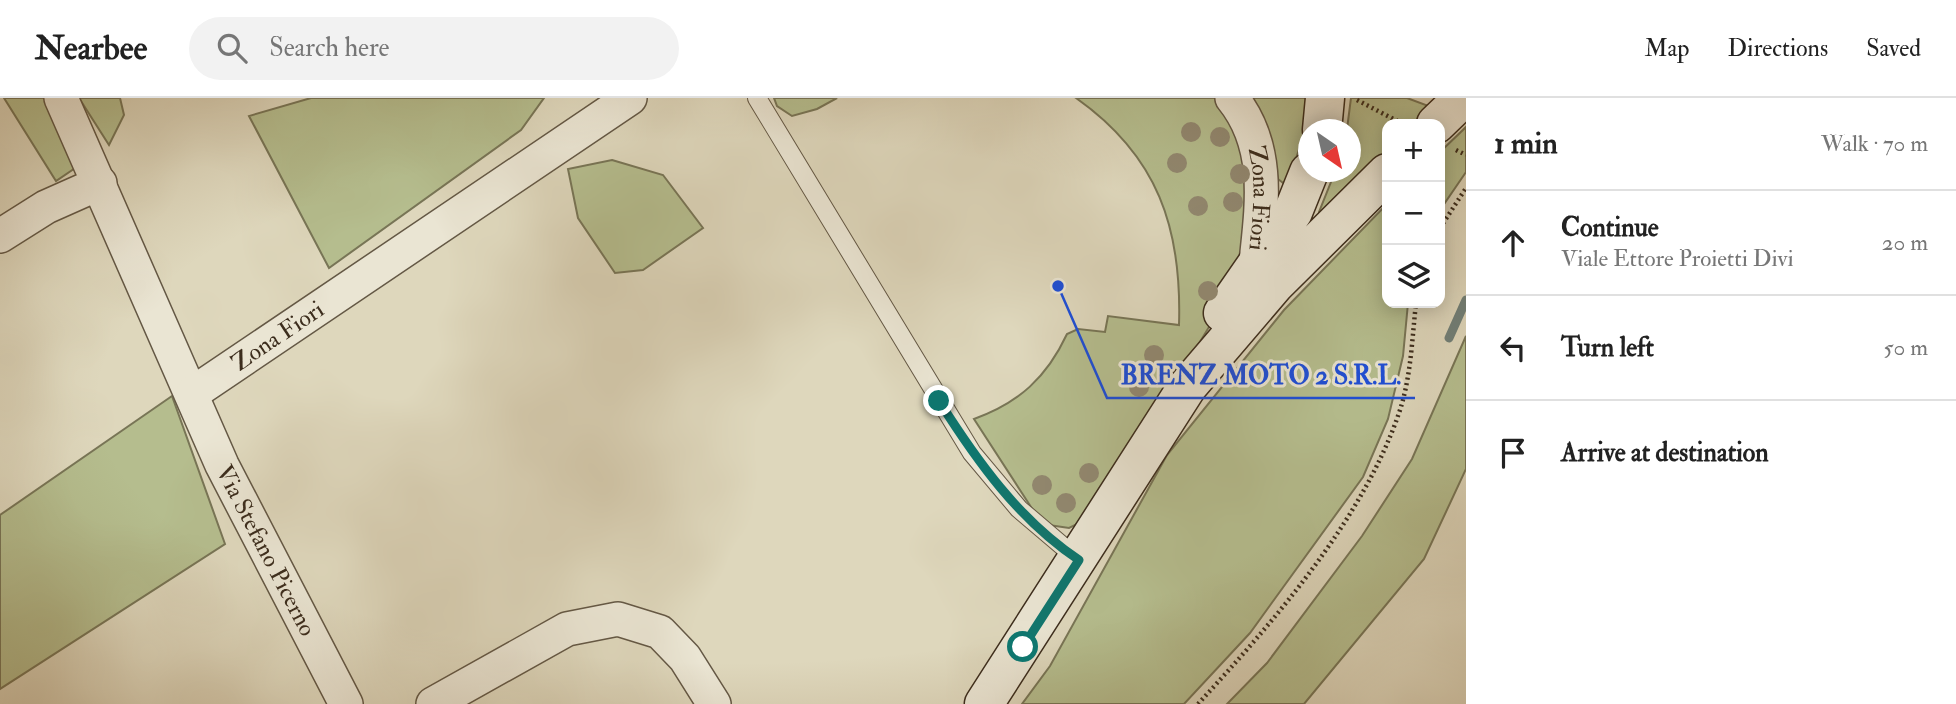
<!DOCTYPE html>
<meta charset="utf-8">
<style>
body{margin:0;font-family:"IM FELL Double Pica",serif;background:#f2f2f2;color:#222}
.controls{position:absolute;right:21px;top:21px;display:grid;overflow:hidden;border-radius:14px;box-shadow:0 4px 18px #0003}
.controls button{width:63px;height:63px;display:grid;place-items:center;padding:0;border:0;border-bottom:2px solid #e0e0e0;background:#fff;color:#222;font:35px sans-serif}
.compass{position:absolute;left:1298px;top:21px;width:63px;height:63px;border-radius:50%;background:#fff;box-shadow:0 4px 18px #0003;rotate:146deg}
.stop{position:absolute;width:21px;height:21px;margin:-16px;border:5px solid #0f766e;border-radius:50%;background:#fff}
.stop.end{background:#0f766e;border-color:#fff;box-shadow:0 2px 7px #0008}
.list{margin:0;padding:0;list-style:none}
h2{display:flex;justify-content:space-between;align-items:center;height:91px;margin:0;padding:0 28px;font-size:30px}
h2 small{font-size:23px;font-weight:400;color:#767676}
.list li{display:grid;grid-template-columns:46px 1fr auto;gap:21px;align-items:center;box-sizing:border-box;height:105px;padding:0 28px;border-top:2px solid #e0e0e0}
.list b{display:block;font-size:26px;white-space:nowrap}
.list p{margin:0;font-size:23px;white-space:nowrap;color:#767676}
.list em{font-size:23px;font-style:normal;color:#767676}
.icon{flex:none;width:38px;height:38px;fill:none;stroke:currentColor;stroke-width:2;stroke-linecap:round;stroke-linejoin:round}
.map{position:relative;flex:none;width:1466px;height:606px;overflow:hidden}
header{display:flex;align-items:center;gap:42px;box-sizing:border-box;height:98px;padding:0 35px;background:#fff;border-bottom:2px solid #e0e0e0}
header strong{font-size:33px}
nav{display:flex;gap:38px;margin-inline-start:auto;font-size:24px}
.search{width:490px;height:63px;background:#f2f2f2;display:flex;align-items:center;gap:18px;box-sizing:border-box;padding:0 24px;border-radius:38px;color:#767676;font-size:26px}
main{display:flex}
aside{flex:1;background:#fff}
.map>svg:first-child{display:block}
.green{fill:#b5bd8e;stroke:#787556;stroke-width:2}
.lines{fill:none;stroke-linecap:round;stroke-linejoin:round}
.stream{stroke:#718079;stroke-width:9}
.lane-casing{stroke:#645845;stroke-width:20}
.street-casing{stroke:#645845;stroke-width:36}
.secondary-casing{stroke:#3c2d1d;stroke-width:41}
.path{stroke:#3c2d1d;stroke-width:4.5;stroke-dasharray:2 3.5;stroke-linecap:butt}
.lane{stroke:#eae5d3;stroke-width:18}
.street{stroke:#eae5d3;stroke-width:33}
.secondary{stroke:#eae5d3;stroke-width:38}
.tree{fill:#928971}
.route{stroke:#0f766e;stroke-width:9}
.labels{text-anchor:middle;stroke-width:6;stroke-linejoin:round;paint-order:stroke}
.street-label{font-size:24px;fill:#3c2d1d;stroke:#eae5d3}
.leader{fill:none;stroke:#1d4ed8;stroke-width:2.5}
.callout-dot{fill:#1d4ed8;stroke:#eae5d3;stroke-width:2.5}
.callout-label{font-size:26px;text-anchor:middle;font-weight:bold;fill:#1d4ed8;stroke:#eae5d3;stroke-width:6;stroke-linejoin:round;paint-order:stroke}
</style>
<header>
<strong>Nearbee</strong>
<div class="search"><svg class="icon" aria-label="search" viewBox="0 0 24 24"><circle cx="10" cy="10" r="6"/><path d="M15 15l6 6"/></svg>Search here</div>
<nav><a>Map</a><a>Directions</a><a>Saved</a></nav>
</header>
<main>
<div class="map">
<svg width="1466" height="606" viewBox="0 0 1466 606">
<rect width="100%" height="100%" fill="#ded7bc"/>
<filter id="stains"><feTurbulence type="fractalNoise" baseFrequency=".00286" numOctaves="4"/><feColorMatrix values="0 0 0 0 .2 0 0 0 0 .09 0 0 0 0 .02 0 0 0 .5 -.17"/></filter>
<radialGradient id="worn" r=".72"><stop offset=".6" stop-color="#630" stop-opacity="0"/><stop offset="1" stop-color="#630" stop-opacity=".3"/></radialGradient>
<path class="green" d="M4,0h42l38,64 -28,19z
M79,0h41l4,17 -15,30z
M311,0h233l-23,32 -192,138 -80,-152z
M774,0h63l-20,11 -25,7 -15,-10z
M1076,0h142l39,80 -20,103 -143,235 -25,12 -27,-4 -68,-105c45,-16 73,-42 93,-85l11,-5 27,3 3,-16 71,9c3,-97 -21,-169 -103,-227z
M1251,0h59l-3,27 -20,61 -9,-7 -10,-50z
M1351,0h56l35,13 -15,13h-40v37l-66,57 -2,-6 16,-40h15v-42l-3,-1z
M1466,29v45l-26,38v-58z
M612,62l51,15 40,53 -60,42 -28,3 -37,-55 -10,-49z
M1387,106v99h21l-5,53 -15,63 -25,58 -113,156 -66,71h-162l28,-38 117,-211 117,-145z
M1466,238v133l-42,90 -120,145h-77l40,-41 95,-127 50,-77z
M172,298l53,148 -225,145v-174z"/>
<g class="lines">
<path class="stream" d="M1449,240l17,-38"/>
<g class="lane-casing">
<path id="lane" d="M757,0l215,355 47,56 60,51"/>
</g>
<g class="street-casing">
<g id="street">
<path id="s1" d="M61,0l161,367 124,239"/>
<path id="s2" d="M1232,0c39,48 30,107 24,164"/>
<path d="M0,138l46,-29 54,-24"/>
<path id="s3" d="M193,295l437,-295"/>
<path d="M433,606l134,-75 51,-10 42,13 25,26 29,46"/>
</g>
</g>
<g class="secondary-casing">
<path id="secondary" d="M1436,26l27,-26
M1322,32l3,-32
M1223,215l70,-101 16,-40
M984,606l203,-317 88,-103 112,-111"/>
</g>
<path class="path" d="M1357,2l46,24
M1456,52l10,5
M1440,130l26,-40
M1198,606c76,-83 164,-183 201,-291 12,-35 13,-74 17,-110"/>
<use href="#lane" class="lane"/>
<use href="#street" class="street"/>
<use href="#secondary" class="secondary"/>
</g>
<g class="tree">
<circle cx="1191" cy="34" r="10"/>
<circle cx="1220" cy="39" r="10"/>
<circle cx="1177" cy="65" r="10"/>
<circle cx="1240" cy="76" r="10"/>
<circle cx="1233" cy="104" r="10"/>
<circle cx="1198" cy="108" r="10"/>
<circle cx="1208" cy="193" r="10"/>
<circle cx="1154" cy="257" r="10"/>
<circle cx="1139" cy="289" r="10"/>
<circle cx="1089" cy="375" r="10"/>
<circle cx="1042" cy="387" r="10"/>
<circle cx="1066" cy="405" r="10"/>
</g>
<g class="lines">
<path class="route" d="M939,303c38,60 80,119 140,159l-56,87"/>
</g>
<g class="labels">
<g class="street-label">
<text dy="8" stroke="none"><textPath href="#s2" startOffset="107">Zona Fiori</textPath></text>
<text dy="8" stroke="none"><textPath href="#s3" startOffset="102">Zona Fiori</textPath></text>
<text dy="8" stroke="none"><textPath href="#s1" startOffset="497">Via Stefano Picerno</textPath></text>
</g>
</g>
<path class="leader" d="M1058 188L1107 300H1415"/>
<circle class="callout-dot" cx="1058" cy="188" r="7"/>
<g class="callout-label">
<text x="1261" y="286">BRENZ MOTO 2 S.R.L.</text>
</g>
<rect width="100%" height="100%" filter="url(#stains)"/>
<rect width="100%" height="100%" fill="url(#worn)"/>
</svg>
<div class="controls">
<button>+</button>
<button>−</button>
<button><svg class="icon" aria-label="layers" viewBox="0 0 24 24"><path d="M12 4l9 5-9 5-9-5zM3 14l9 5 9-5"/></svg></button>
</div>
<svg class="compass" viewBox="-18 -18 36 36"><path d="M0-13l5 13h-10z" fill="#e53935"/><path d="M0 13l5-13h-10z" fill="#767676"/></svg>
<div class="stop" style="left:1023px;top:549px"></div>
<div class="stop end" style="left:939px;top:303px"></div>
</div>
<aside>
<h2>1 min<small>Walk · 70 m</small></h2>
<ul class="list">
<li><svg class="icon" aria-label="ahead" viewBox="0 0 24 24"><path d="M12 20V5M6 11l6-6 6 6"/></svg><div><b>Continue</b><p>Viale Ettore Proietti Divi</p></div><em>20 m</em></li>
<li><svg class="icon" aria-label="left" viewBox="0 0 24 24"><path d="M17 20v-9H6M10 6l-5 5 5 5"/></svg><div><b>Turn left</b></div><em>50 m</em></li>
<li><svg class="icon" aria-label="arrive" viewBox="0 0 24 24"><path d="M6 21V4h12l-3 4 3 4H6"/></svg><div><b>Arrive at destination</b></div></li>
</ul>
</aside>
</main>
